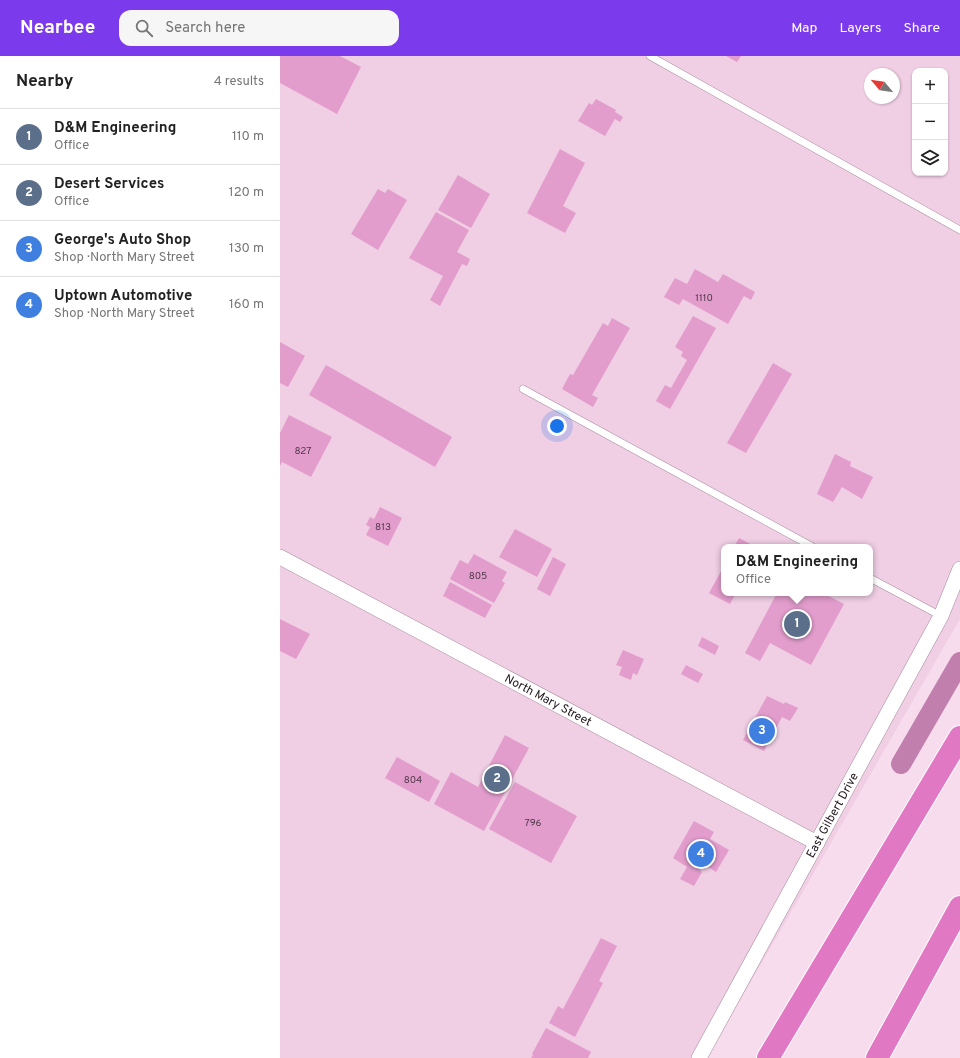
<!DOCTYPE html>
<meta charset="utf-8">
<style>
body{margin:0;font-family:Overpass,sans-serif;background:#f6f6f6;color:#222}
.controls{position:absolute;right:12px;top:12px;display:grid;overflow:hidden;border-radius:8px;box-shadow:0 1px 3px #0004}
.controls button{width:36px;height:36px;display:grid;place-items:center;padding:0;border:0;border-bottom:1px solid #e0e0e0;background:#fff;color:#222;font:20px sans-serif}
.compass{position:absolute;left:584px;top:12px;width:36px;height:36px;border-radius:50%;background:#fff;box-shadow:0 1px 3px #0004;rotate:299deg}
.you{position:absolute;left:277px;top:370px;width:14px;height:14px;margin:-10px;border:3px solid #fff;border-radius:50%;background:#1a73e8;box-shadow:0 0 0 6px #1a73e833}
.badge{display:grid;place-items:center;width:26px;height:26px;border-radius:50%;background:#7c3aed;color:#fff;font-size:13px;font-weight:700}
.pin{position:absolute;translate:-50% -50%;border:2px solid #fff;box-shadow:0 1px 4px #0006}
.popup{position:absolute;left:441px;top:488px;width:152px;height:52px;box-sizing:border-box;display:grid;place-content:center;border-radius:8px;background:#fff;filter:drop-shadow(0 1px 3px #0005);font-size:13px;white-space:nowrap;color:#767676}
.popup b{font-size:15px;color:#222}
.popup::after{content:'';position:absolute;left:50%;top:100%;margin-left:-8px;border:8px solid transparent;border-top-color:#fff}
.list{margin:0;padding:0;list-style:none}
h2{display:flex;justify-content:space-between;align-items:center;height:52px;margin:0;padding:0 16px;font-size:17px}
h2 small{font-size:13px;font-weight:400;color:#767676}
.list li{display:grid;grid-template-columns:26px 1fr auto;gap:12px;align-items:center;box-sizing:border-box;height:56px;padding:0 16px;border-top:1px solid #e0e0e0}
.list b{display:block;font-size:15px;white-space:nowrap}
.list p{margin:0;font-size:13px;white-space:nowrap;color:#767676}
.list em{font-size:13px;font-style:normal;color:#767676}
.icon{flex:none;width:22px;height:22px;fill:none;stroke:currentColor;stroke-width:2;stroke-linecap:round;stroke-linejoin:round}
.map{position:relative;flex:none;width:680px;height:1002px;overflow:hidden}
header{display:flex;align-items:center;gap:24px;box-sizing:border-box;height:56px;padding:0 20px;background:#7c3aed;color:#fff}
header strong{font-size:19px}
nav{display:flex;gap:22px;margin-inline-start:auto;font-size:14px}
.search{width:280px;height:36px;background:#f6f6f6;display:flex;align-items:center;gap:10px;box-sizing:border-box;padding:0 14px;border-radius:12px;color:#767676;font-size:15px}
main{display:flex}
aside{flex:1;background:#fff}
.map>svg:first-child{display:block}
.built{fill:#f0cee4;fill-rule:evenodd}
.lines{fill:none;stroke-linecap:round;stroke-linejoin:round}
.canal{stroke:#c17fad;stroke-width:20}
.building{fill:#e29dcc}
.lane-casing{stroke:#a68d9d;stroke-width:8}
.street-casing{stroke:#a68d9d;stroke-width:16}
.highway-casing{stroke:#fff;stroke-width:24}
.lane{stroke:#fff;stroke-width:7}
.street{stroke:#fff;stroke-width:15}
.highway{stroke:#e178c4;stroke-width:22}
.labels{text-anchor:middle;stroke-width:4;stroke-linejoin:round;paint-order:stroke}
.number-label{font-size:10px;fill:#503849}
.street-label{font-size:12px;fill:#20171d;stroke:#fdedf7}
</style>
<header>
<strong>Nearbee</strong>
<div class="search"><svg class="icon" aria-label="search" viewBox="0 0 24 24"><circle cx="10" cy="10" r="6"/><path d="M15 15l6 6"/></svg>Search here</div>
<nav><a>Map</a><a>Layers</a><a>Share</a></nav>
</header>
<main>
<aside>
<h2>Nearby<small>4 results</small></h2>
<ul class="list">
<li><span class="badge" style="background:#5c6f8a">1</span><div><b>D&amp;M Engineering</b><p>Office</p></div><em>110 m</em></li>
<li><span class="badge" style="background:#5c6f8a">2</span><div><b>Desert Services</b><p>Office</p></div><em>120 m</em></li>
<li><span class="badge" style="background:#3f7fe0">3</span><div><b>George's Auto Shop</b><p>Shop · North Mary Street</p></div><em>130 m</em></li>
<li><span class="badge" style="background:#3f7fe0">4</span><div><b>Uptown Automotive</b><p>Shop · North Mary Street</p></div><em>160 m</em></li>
</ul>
</aside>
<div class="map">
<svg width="680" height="1002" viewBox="0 0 680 1002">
<rect width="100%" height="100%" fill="#f7dced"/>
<path class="built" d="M0,0h680v563l-253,439h-427zM635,15h30v102h-30zM590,18h24v24h-24zM444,491h146v46h-146z"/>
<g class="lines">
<path class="canal" d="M621,708l59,-102"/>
</g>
<path class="building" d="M0,0h60l21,11 -24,47 -57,-31z
M446,0h15l-4,6z
M316,43l20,11 -1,2 8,5 -3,5 -5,-3 -10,17 -27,-15 11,-18 3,2z
M280,93l25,14 -22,43 13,7 -11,20 -38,-20z
M178,119l32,19 -19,34 -33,-18z
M98,133l7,4 3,-4 19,11 -29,50 -27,-16z
M156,156l33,18 -12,22 13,7 -3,7 -5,-2 -22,42 -10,-6 13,-24 -34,-18z
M415,213l23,13 5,-8 32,18 -4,8 -7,-4 -16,28 -45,-25 -4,6 -15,-8 11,-19 12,6z
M413,260l23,12 -46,81 -14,-8 9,-16 6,3 16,-28 -6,-4 2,-4 -8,-5z
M332,262l18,10 -38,67 6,3 -5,9 -31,-18 8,-15 3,1 30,-52 5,3z
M0,286l25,14 -17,31 -8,-4z
M493,307l19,11 -46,79 -19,-10z
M46,309l126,72 -17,30 -126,-72z
M9,359l43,22 -21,40 -29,-15 -2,4v-33z
M555,398l16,8 -1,4 23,11 -11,22 -20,-12 -9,15 -16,-8z
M100,451l22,11 -14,28 -22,-11 4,-8 -4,-2 4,-8 4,2z
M235,473l37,20 -15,28 -38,-20z
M459,482l17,9h-22z
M194,498l33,18 -5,9 3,2 -11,20 -44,-24 10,-19 8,4z
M273,501l13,7 -16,32 -13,-7z
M444,510v27h12l-6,11 -21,-11z
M170,526l42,23 -7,13 -42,-22z
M497,537h46l21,11 -33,61 -41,-22 -10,18 -15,-8z
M0,563l30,15 -14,25 -16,-8z
M422,581l17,9 -4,9 -17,-9z
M343,594l21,9 -7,16 -4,-2 -2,7 -12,-5 3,-8 -6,-2z
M406,609l17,9 -5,9 -17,-9z
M487,640l17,8 1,-2 13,6 -8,13 -8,-4 -18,34 -21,-11z
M225,679l24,13 -45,83 -50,-27 17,-32 27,15z
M117,701l43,24 -11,21 -44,-24z
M235,726l62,34 -26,47 -62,-34z
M414,765l20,11 -4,7 19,11 -13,22 -13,-8 -3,6 2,2 -8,14 -14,-7 7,-12 -14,-9z
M321,882l16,8 -18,35 4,2 -28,54 -26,-14 9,-17 5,3z
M266,972l45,24 -3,6h-57l2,-3 -1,-1z"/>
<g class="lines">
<g class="lane-casing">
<path id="lane" d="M370,0l310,174
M243,333l290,158
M590,522l71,38"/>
</g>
<g class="street-casing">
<g id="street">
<path id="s1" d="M0,501l537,286"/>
<path id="s2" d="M419,1002l242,-442 19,-47"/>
</g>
</g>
<g class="highway-casing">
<path id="highway" d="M488,1002l192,-321
M597,1002l83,-151"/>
</g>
<use href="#lane" class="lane"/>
<use href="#street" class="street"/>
<use href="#highway" class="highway"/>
</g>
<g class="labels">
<g class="number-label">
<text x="424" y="245">1110</text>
<text x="23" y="398">827</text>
<text x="103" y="474">813</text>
<text x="198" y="523">805</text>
<text x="133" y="727">804</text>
<text x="253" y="770">796</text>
</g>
<g class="street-label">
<text dy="4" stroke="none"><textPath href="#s1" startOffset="304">North Mary Street</textPath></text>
<text dy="4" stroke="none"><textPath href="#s2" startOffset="277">East Gilbert Drive</textPath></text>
</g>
</g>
</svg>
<div class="controls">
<button>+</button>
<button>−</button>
<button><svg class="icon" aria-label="layers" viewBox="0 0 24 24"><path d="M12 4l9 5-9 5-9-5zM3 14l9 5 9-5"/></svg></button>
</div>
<svg class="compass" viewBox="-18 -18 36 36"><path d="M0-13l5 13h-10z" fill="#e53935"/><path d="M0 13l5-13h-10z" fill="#767676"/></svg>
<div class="you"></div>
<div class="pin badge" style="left:517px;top:568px;background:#5c6f8a">1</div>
<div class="popup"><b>D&amp;M Engineering</b>Office</div>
<div class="pin badge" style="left:217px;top:723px;background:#5c6f8a">2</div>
<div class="pin badge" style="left:482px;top:675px;background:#3f7fe0">3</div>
<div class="pin badge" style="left:421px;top:798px;background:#3f7fe0">4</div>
</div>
</main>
